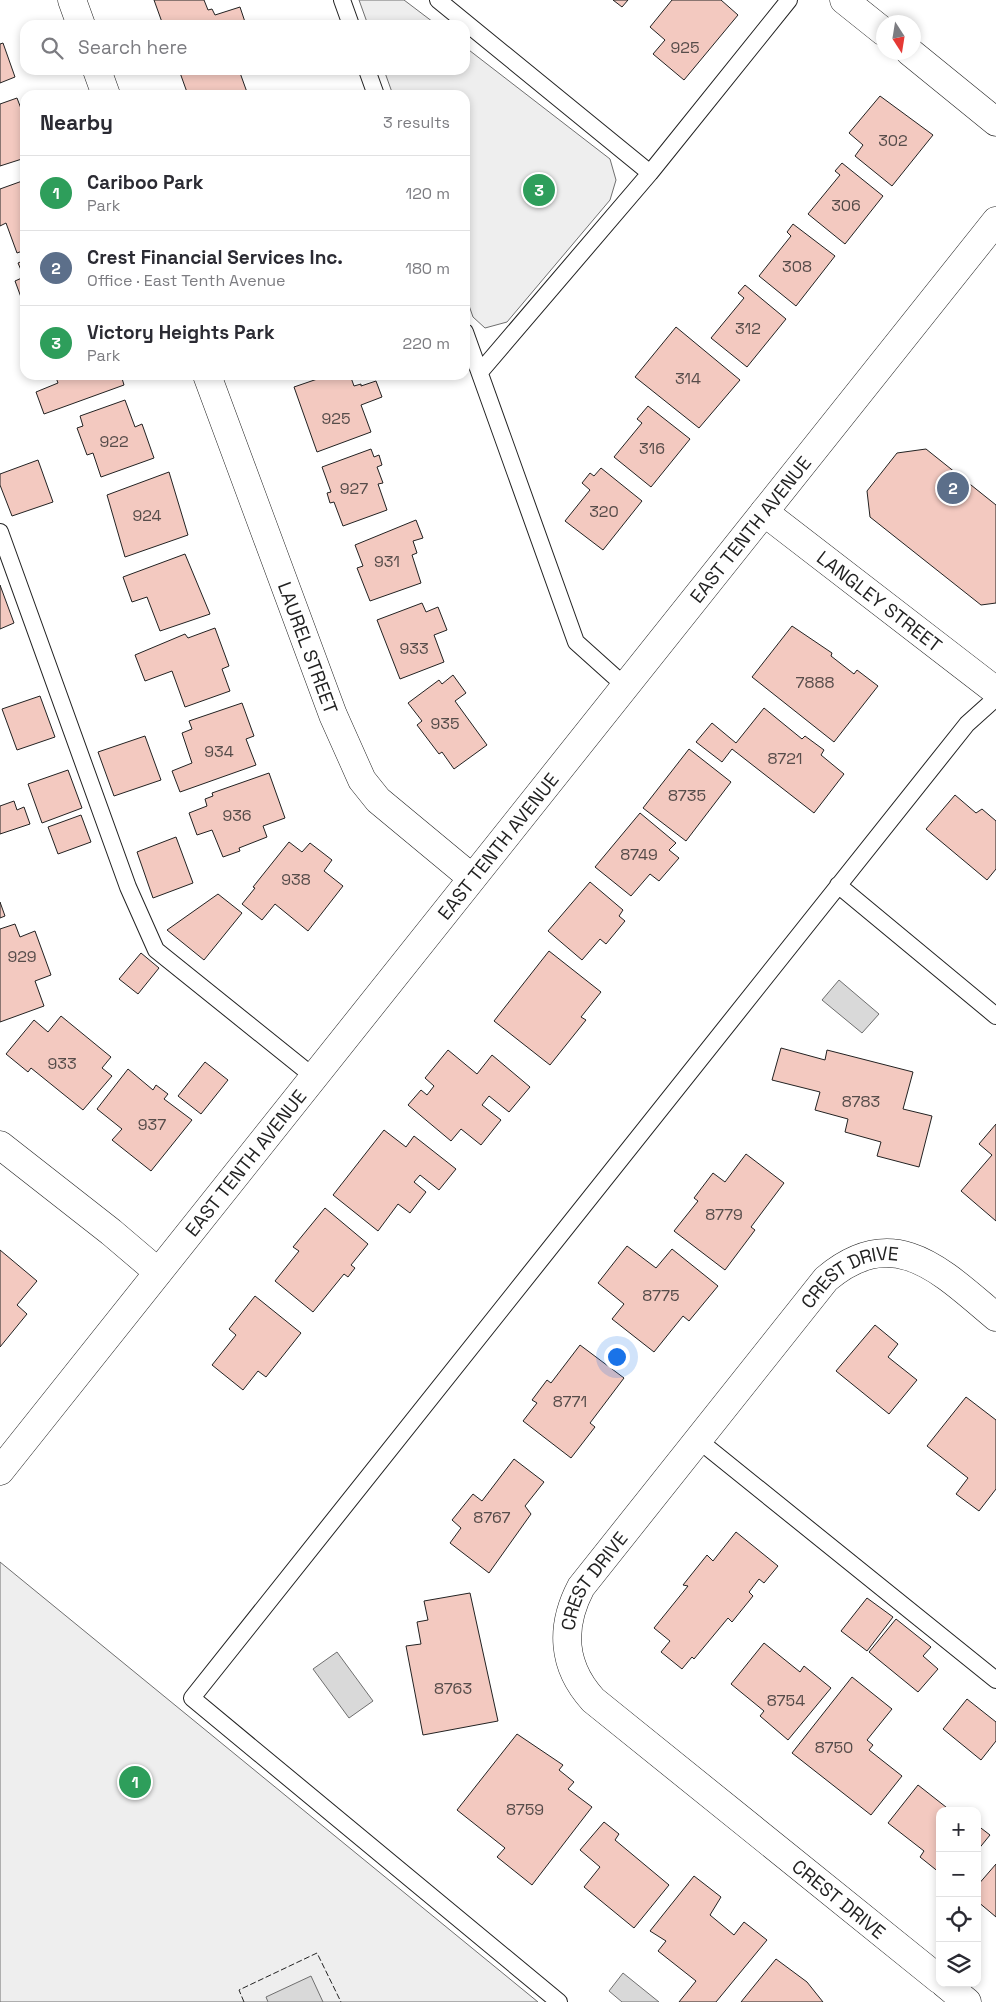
<!DOCTYPE html>
<meta charset="utf-8">
<style>
body{margin:0;font-family:"Space Grotesk",sans-serif;background:#f7f7f7;color:#2b2b33}
.controls{position:absolute;right:15px;bottom:15px;display:grid;overflow:hidden;border-radius:10px;box-shadow:0 2px 8px #0003}
.controls button{width:45px;height:45px;display:grid;place-items:center;padding:0;border:0;border-bottom:1px solid #e1e1e2;background:#fff;color:#2b2b33;font:25px sans-serif}
.compass{position:absolute;left:876px;top:15px;width:45px;height:45px;border-radius:50%;background:#fff;box-shadow:0 2px 8px #0003;rotate:168deg}
.you{position:absolute;left:616px;top:1356px;width:18px;height:18px;margin:-12px;border:4px solid #fff;border-radius:50%;background:#1a73e8;box-shadow:0 0 0 8px #1a73e833}
.badge{display:grid;place-items:center;width:32px;height:32px;border-radius:50%;background:#db2777;color:#fff;font-size:16px;font-weight:700}
.pin{position:absolute;translate:-50% -50%;border:2px solid #fff;box-shadow:0 1px 5px #0006}
.list{margin:0;padding:0;list-style:none}
h2{display:flex;justify-content:space-between;align-items:center;height:65px;margin:0;padding:0 20px;font-size:21px}
h2 small{font-size:16px;font-weight:400;color:#7c7c81}
.list li{display:grid;grid-template-columns:32px 1fr auto;gap:15px;align-items:center;box-sizing:border-box;height:75px;padding:0 20px;border-top:1px solid #e1e1e2}
.list b{display:block;font-size:19px;white-space:nowrap}
.list p{margin:0;font-size:16px;white-space:nowrap;color:#7c7c81}
.list em{font-size:16px;font-style:normal;color:#7c7c81}
.icon{flex:none;width:28px;height:28px;fill:none;stroke:currentColor;stroke-width:2;stroke-linecap:round;stroke-linejoin:round}
.map{position:relative;flex:none;width:996px;height:2002px;overflow:hidden}
.search{position:absolute;background:#fff;box-shadow:0 2px 8px #0003;left:20px;top:20px;width:450px;height:55px;display:flex;align-items:center;gap:12px;box-sizing:border-box;padding:0 18px;border-radius:15px;color:#7c7c81;font-size:19px}
.panel{position:absolute;background:#fff;box-shadow:0 2px 8px #0003;left:20px;top:90px;width:450px;height:290px;border-radius:15px}
.map>svg:first-child{display:block}
.green{fill:#eee;stroke:#6f6f6f}
.water{fill:#d9d9d9;stroke:#6f6f6f}
.building{fill:#f3c9c0;stroke:#222}
.lines{fill:none;stroke-linecap:round;stroke-linejoin:round}
.lane-casing{stroke:#222;stroke-width:18}
.street-casing{stroke:#222;stroke-width:29}
.secondary-casing{stroke:#222;stroke-width:29}
.lane{stroke:#fff;stroke-width:16}
.street{stroke:#fff;stroke-width:28}
.secondary{stroke:#fff;stroke-width:28}
.fence{stroke:#222;stroke-width:1;stroke-dasharray:6 2.5;stroke-linecap:butt}
.labels{text-anchor:middle;stroke-width:4;stroke-linejoin:round;paint-order:stroke}
.number-label{font-size:16px;fill:#564c4a}
.street-label{font-size:19px;fill:#222;stroke:#fff}
</style>
<div class="map">
<svg width="996" height="2002" viewBox="0 0 996 2002">
<rect width="100%" height="100%" fill="#fff"/>
<path class="green" d="M359,0h45l33,25h-69z
M465,47l145,112 6,21 -6,20 -103,122 -22,6 -12,-11 -8,-23v-199h-72l-9,-25h81z
M0,1562l538,440h-538z"/>
<path class="water" d="M839,980l40,34 -17,19 -40,-33z
M337,1652l36,49 -24,17 -36,-49z
M623,1973l36,29h-37l-13,-11z
M311,1976l12,26h-55l-2,-5z"/>
<path class="building" d="M154,0h50l4,10 4,-1 3,6 25,-8 6,18h-83z
M613,0h15l-6,7z
M672,0h49l17,15 -54,65 -31,-26 12,-14 -15,-13z
M3,43l12,34 -15,6v-39z
M179,70h60l9,25h-60z
M880,96l53,39 -41,51 -37,-30 8,-11 -14,-12z
M17,98l8,21v39l-25,8v-62z
M842,163l41,33 -38,48 -37,-30 32,-39 -5,-4z
M25,180v70l-8,3 -11,-30 -6,3v-37z
M793,224l42,32 -39,50 -37,-30 32,-40 -4,-4z
M25,260v48l-10,-27 9,-4 -6,-14z
M745,285l41,34 -39,48 -36,-29 33,-40 -6,-5z
M676,327l64,53 -41,48 -64,-51z
M55,375h66l3,10 -80,29 -8,-22 22,-9z
M329,375h21l4,11 7,-2v2l15,-5 6,16 -21,8 10,27 -54,20 -23,-65z
M125,400l10,27 7,-3 12,34 -53,19 -8,-24 -6,2 -10,-27 6,-2 -3,-10z
M648,406l42,33 -39,48 -37,-30 28,-34 -5,-4z
M371,449l3,8 5,-2 3,10 -5,2 6,16 -5,1 9,26 -44,16 -9,-24 -4,1 -3,-10 4,-1 -9,-25z
M926,449l70,56v98l-15,2 -111,-88 -3,-26 30,-38z
M38,460l15,42 -41,14 -12,-31v-11z
M601,468l41,33 -39,49 -38,-29 25,-31 -8,-7 8,-10 4,3z
M169,472l19,63 -63,22 -18,-62z
M416,520l7,18 -10,3 4,12 -5,2 9,28 -51,18 -13,-33 6,-2 -8,-21z
M185,554l25,60 -50,17 -13,-34 -15,5 -9,-25z
M0,585l14,38 -14,6z
M422,603l4,9 12,-5 9,23 -13,5 10,27 -44,17 -23,-59z
M792,626l40,27 -1,3 23,18 3,-4 21,16 -44,56 -82,-65z
M215,628l14,38 -7,3 8,22 -45,16 -13,-36 -27,10 -10,-26 50,-21 3,4z
M453,675l13,18 -11,8 32,44 -33,24 -12,-17 -3,2 -22,-29 5,-4 -14,-18 31,-23 3,4z
M40,696l15,41 -38,13 -15,-41z
M242,703l12,33 -8,3 10,26 -76,27 -8,-21 20,-8 -10,-30 10,-4 -3,-8z
M764,708l38,31 3,-3 19,14 -3,5 23,19 -30,39 -82,-64 -10,13 -26,-20 16,-19 24,20z
M145,736l16,44 -47,16 -16,-44z
M689,749l42,33 -45,59 -43,-33z
M68,770l14,38 -40,15 -14,-39z
M269,773l16,45 -22,8 4,11 -28,11 1,3 -17,6 -11,-27 -15,5 -8,-22 18,-7 -2,-7 8,-3 -1,-3z
M955,795l21,18 6,-4 14,12v48l-9,11 -61,-51z
M14,801l3,9 7,-3 6,17 -30,10v-28z
M640,813l36,30 -7,7 10,8 -20,23 -9,-7 -19,22 -36,-29z
M81,815l10,27 -33,12 -10,-27z
M176,837l17,46 -40,15 -16,-46z
M289,842l13,10 8,-9 22,17 -8,11 19,15 -35,45 -33,-27 -13,16 -20,-16 13,-16 -2,-1z
M590,882l33,28 -4,6 6,5 -19,23 -6,-5 -18,21 -34,-29z
M218,894l24,19 -38,47 -37,-30z
M0,902l5,14 -5,2z
M15,924l5,13 15,-6 16,44 -16,6 9,25 -44,16v-93z
M549,951l52,41 -20,25 5,3 -36,45 -56,-44z
M141,953l18,15 -21,26 -19,-15z
M61,1016l50,41 -9,11 10,8 -29,34 -52,-42 -3,4 -22,-18 28,-34 14,12z
M781,1048l44,12 2,-10 86,22 -10,37 29,7 -13,51 -42,-11 4,-14 -36,-10 3,-13 -33,-9 5,-18 -48,-12z
M448,1050l29,24 15,-19 38,32 -21,25 -20,-16 -7,9 19,15 -20,25 -20,-16 -10,12 -43,-36 13,-15 6,5 7,-9 -9,-8z
M205,1062l23,18 -27,34 -23,-18z
M128,1069l25,21 3,-5 12,9 -4,5 28,21 -41,51 -39,-31 10,-11 -25,-20z
M996,1124v97l-35,-30 31,-36 -13,-11z
M384,1130l22,17 8,-11 42,33 -17,21 -19,-15 -6,7 12,10 -16,21 -12,-9 -20,27 -45,-36z
M746,1154l38,29 -33,44 4,3 -30,40 -51,-39 24,-30 -4,-3 19,-25 12,9z
M325,1208l43,36 -17,21 4,3 -7,9 -4,-3 -31,38 -38,-31 24,-30 -6,-4z
M627,1246l29,22 16,-19 46,37 -29,35 -6,-5 -29,36 -42,-33 12,-15 -26,-21z
M0,1250l37,31 -20,24 10,9 -27,33z
M255,1296l46,37 -35,44 -8,-6 -15,19 -31,-25 24,-30 -7,-6z
M875,1325l23,19 -10,13 29,23 -28,34 -53,-43z
M580,1345l44,33 -34,45 5,4 -24,31 -48,-37 14,-18 -5,-3 15,-20 4,3z
M966,1397l30,23v69l-17,22 -23,-17 12,-16 -41,-32z
M514,1459l30,23 -19,24 6,8 -42,59 -39,-30 11,-15 -9,-8 21,-26 9,7z
M736,1532l42,34 -14,17 -5,-4 -10,13 4,4 -21,26 -4,-4 -34,41 -2,-2 -10,12 -21,-17 9,-11 -16,-13 34,-42 -5,-1 24,-30 6,6z
M470,1593l28,128 -75,14 -17,-89 15,-2 -4,-22 11,-2 -4,-19z
M867,1598l26,19 -26,34 -26,-20z
M896,1619l35,28 -8,9 15,13 -20,23 -49,-40z
M764,1643l36,29 4,-6 27,22 -43,52 -28,-24 4,-5 -33,-27z
M852,1677l40,32 -25,31 6,5 -4,5 33,26 -31,39 -79,-62z
M967,1699l29,23v19l-15,19 -38,-31z
M517,1734l46,31 -4,5 15,12 -6,7 24,18 -60,78 -35,-28 8,-9 -48,-38z
M918,1785l33,26h-11v62l-20,-16 4,-6 -36,-28z
M604,1822l15,12 -4,6 54,45 -35,43 -50,-41 16,-20 -20,-17z
M977,1825l13,10 -13,16z
M996,1864v53l-19,-16v-15z
M694,1876l27,21 -11,18 24,20 10,-13 23,18 -51,62h-37l17,-21 -38,-30 8,-10 -16,-10z
M776,1959l31,23 16,20h-82z"/>
<g class="lines">
<g class="lane-casing">
<path id="lane" d="M342,0l9,25
M438,0l212,173 -170,199
M367,70l9,25
M650,173l139,-173
M465,332l111,310 49,44
M0,532l128,355 28,63 158,127
M838,885l158,131
M697,1439l299,241
M559,2002l-367,-304 775,-974 29,-26"/>
</g>
<g class="street-casing">
<g id="street">
<path d="M72,0l9,25"/>
<path d="M844,0l40,32"/>
<path d="M910,52l86,70"/>
<path d="M97,70l9,25"/>
<path id="s1" d="M207,375l126,340 29,65 16,20 94,78"/>
<path id="s2" d="M764,512l232,179"/>
<path d="M0,1145l111,87 47,40"/>
<path id="s3" d="M940,1980l-347,-280c-31,-34 -33,-73 -12,-113l245,-308c69,-58 116,-7 170,38"/>
<path d="M944,1983l23,19"/>
</g>
</g>
<g class="secondary-casing">
<g id="secondary">
<path id="s4" d="M0,1471l996,-1250"/>
</g>
</g>
<use href="#lane" class="lane"/>
<use href="#street" class="street"/>
<use href="#secondary" class="secondary"/>
<path class="fence" d="M244,2002l-5,-12 78,-37 24,49"/>
</g>
<g class="labels">
<g class="number-label">
<text x="685" y="53">925</text>
<text x="893" y="146">302</text>
<text x="846" y="211">306</text>
<text x="797" y="272">308</text>
<text x="748" y="334">312</text>
<text x="688" y="384">314</text>
<text x="336" y="424">925</text>
<text x="114" y="447">922</text>
<text x="652" y="454">316</text>
<text x="354" y="494">927</text>
<text x="604" y="517">320</text>
<text x="147" y="521">924</text>
<text x="387" y="567">931</text>
<text x="414" y="654">933</text>
<text x="815" y="688">7888</text>
<text x="445" y="729">935</text>
<text x="219" y="757">934</text>
<text x="785" y="764">8721</text>
<text x="687" y="801">8735</text>
<text x="237" y="821">936</text>
<text x="639" y="860">8749</text>
<text x="296" y="885">938</text>
<text x="22" y="962">929</text>
<text x="62" y="1069">933</text>
<text x="861" y="1107">8783</text>
<text x="152" y="1130">937</text>
<text x="724" y="1220">8779</text>
<text x="661" y="1301">8775</text>
<text x="570" y="1407">8771</text>
<text x="492" y="1523">8767</text>
<text x="453" y="1694">8763</text>
<text x="786" y="1706">8754</text>
<text x="834" y="1753">8750</text>
<text x="525" y="1815">8759</text>
</g>
<g class="street-label">
<text dy="7" stroke="none"><textPath href="#s4" startOffset="1204">EAST TENTH AVENUE</textPath></text>
<text dy="7" stroke="none"><textPath href="#s2" startOffset="146">LANGLEY STREET</textPath></text>
<text dy="7" stroke="none"><textPath href="#s1" startOffset="291">LAUREL STREET</textPath></text>
<text dy="7" stroke="none"><textPath href="#s4" startOffset="799">EAST TENTH AVENUE</textPath></text>
<text dy="7" stroke="none"><textPath href="#s4" startOffset="394">EAST TENTH AVENUE</textPath></text>
<text dy="7" stroke="none"><textPath href="#s3" startOffset="984">CREST DRIVE</textPath></text>
<text dy="7" stroke="none"><textPath href="#s3" startOffset="579">CREST DRIVE</textPath></text>
<text transform="translate(839 1899) rotate(39)" y="7">CREST DRIVE</text>
</g>
</g>
</svg>
<div class="controls">
<button>+</button>
<button>−</button>
<button><svg class="icon" aria-label="locate" viewBox="0 0 24 24"><circle cx="12" cy="12" r="6"/><path d="M12 2v4M12 18v4M2 12h4M18 12h4"/></svg></button>
<button><svg class="icon" aria-label="layers" viewBox="0 0 24 24"><path d="M12 4l9 5-9 5-9-5zM3 14l9 5 9-5"/></svg></button>
</div>
<svg class="compass" viewBox="-18 -18 36 36"><path d="M0-13l5 13h-10z" fill="#e53935"/><path d="M0 13l5-13h-10z" fill="#7c7c81"/></svg>
<div class="you"></div>
<div class="pin badge" style="left:135px;top:1782px;background:#2e9e5b">1</div>
<div class="pin badge" style="left:953px;top:488px;background:#5c6f8a">2</div>
<div class="pin badge" style="left:539px;top:190px;background:#2e9e5b">3</div>
<div class="search"><svg class="icon" aria-label="search" viewBox="0 0 24 24"><circle cx="10" cy="10" r="6"/><path d="M15 15l6 6"/></svg>Search here</div>
<section class="panel">
<h2>Nearby<small>3 results</small></h2>
<ul class="list">
<li><span class="badge" style="background:#2e9e5b">1</span><div><b>Cariboo Park</b><p>Park</p></div><em>120 m</em></li>
<li><span class="badge" style="background:#5c6f8a">2</span><div><b>Crest Financial Services Inc.</b><p>Office · East Tenth Avenue</p></div><em>180 m</em></li>
<li><span class="badge" style="background:#2e9e5b">3</span><div><b>Victory Heights Park</b><p>Park</p></div><em>220 m</em></li>
</ul>
</section>
</div>
